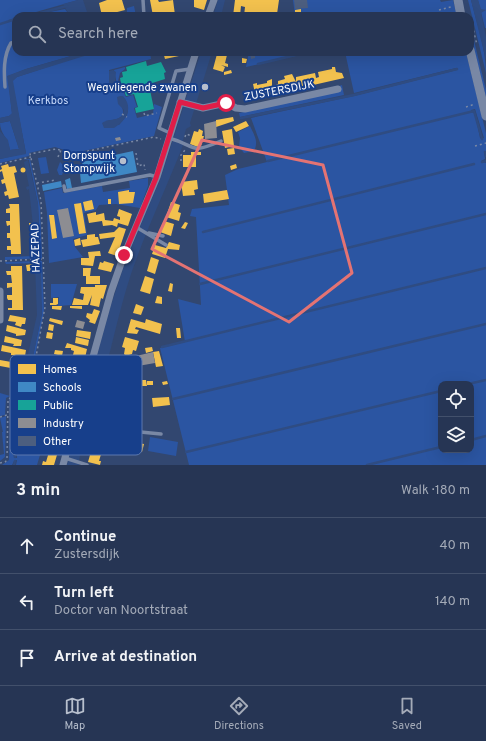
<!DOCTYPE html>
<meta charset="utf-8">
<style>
body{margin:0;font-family:Overpass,sans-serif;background:#2e3d5a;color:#f1f3f6}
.controls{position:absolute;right:12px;bottom:12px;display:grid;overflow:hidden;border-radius:8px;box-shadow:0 4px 16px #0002}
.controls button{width:36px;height:36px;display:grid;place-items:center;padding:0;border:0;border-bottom:1px solid #42506b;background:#263554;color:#f1f3f6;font:20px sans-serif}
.stop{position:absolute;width:12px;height:12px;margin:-9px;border:3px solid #e11d48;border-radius:50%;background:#fff}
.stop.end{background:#e11d48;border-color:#fff;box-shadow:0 1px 4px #0008}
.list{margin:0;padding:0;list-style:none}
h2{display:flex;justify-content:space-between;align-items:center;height:52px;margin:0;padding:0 16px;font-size:17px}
h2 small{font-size:13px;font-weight:400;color:#a4abb8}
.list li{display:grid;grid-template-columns:26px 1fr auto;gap:12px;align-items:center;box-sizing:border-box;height:56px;padding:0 16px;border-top:1px solid #42506b}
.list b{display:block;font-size:15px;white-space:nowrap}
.list p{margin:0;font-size:13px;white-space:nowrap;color:#a4abb8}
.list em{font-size:13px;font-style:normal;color:#a4abb8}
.icon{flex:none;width:22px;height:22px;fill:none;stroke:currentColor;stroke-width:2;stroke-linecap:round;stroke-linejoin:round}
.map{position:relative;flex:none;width:486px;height:465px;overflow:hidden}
.search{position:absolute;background:#263554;box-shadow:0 4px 16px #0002;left:12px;right:12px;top:12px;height:44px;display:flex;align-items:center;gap:10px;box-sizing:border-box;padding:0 14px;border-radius:12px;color:#a4abb8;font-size:15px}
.sheet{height:220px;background:#263554}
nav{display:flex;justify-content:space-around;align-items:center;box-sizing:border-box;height:56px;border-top:1px solid #42506b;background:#263554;font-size:11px;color:#a4abb8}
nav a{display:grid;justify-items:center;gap:2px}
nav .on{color:#b7bfcd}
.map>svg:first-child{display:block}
.green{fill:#2b55a2;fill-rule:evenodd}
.water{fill:#2f4c82}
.homes{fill:#f2c14e}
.schools{fill:#3f88c5}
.public{fill:#17a398}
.industry{fill:#8d8d92}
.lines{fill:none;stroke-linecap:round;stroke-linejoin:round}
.stream{stroke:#2f4c82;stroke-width:2.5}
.building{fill:#4c5e7f}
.path{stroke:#7988a5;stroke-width:1.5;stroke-dasharray:2 3;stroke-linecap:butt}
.service{stroke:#7988a5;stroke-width:3.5}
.minor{stroke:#7988a5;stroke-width:7}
.tertiary{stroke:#7988a5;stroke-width:9}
.route{stroke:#e11d48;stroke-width:5}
.marked{fill:none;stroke:#e47373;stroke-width:3;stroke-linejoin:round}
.poi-dot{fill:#b7bfcd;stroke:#173f8b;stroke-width:1.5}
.labels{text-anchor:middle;stroke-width:4;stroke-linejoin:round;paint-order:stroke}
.poi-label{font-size:11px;fill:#fff;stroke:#173f8b;text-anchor:end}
.street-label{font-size:11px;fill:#fff;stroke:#173f8b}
.park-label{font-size:11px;fill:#c7d9fa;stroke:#173f8b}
.key{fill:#173f8b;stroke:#5d79ae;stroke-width:1}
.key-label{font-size:11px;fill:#fff}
</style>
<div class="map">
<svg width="486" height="465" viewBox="0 0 486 465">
<rect width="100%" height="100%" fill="#324770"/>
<path class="green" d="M0,0h78l-70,20 8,-1v33h69l-59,17 -18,7 4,38 -3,2 -9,2z
M293,0h147l1,2 12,-2 4,16h-4l-7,-4 -1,4h-150z
M468,0h3c6,24 15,49 15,73z
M478,0h8v28h-1z
M134,6l2,10h-26l17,-4v-4z
M65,9l5,7h-41z
M470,24l16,66v8l-16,-65z
M93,52h57l1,7 -42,11v14l9,6 -4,-20 11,-3v2l-5,4 -2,8 8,16 7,-2 4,12 -3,1 3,10 16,-4 1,-10 8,3 -8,29 -80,17 -19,-6 -26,6v3l-29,7v-4l26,-6 -14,-72 5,-4zM118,100l10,11 -1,4 -8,10 -14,-4c16,-2 24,-4 13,-21z
M249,52h64l-67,15z
M345,52h121l20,81v19l-2,-1 1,8 -4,2 5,2v302h-297l-29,-117 25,-6 -7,-43 23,6 -5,-88 -6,-1 2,-7 37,-4 -4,-30 13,-6 29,-7 -16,-44 103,-22 103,-26 -1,-2 -102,25zM475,109l9,29 -2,1 -2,-1 -5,-24 -3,-2 -1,-2zM441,384h30v66h-30z
M342,85l2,10 -104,22 -1,-4 101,-22 -1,-5z
M10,121l9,28 -9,1c-2,-12 -10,-17 -10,-27z
M250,126c4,9 9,15 4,25l-10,2 -5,-6 1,-9 -2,-6z
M46,157l3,16 -8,1 -3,-16z
M30,159l10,48 2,51 -37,2v-3l30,-1 1,-3h4l-2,-49 -9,-44h-6z
M60,162l5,5 -3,8h-3l-2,-5z
M148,178v8l-8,22 -24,-4 -17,1 -3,5 -12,3 3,22 -14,4 2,8 8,10 -34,6 -2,-50 -3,-21 18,-4 1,5 39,-7 1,6 27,-4 -1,-7z
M42,261l2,51 -11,54h-2l11,-53 -4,-50 -32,1 -1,-2z
M51,284h26l-6,21 -13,1 1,-9 -8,1z
M31,392l-1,5 -17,5 -2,6 3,50h3l-1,-55 12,-3 -1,5 24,4 5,25 -11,4 -8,27h-21l1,-5 -3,1 -2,4h-10l7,-5 2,-59z
M0,393l10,3 -4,2 -1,17 -5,1z
M6,416l-1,41 -5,4v-6l4,-1 -2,-22h1l-3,-14z
M150,437l28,5 -2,14 -28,-5z"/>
<path class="water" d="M78,0h5l4,12 -1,4h-16l-7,-12z
M218,0h7l-4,16h-8z
M471,0h7l3,9 5,1 -5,3 5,24v23z
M85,52l9,1 -77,24 -4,4 13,73 -26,5v-28l8,9 2,10 9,-1 -9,-28 -10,2v-5l9,-2 3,-3 -5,-37 19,-7z
M201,52h11l-22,71 1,3 -5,3 -4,15 1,1c-17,44 -37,85 -52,129 -13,39 -20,79 -32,118 -4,14 -21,61 -20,73h-12l43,-157 15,-45 36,-86z
M113,70l3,2 -1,9 3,9 -3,2 -6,-8v-13z
M120,96h3c11,12 3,25 -9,32h-10l-2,-5c9,-6 20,0 22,-13l-6,-6 -1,-7z
M28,160l10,44 2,49h-4l-7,-64 -2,1 -1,-3 3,-1 -5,-24z
M38,263l3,1 1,49 -11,53 -5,-3 11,-48 -2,-51z"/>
<path class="homes" d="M107,0h15l3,10 -23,6 -3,-13z
M150,0h8l1,2 14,-2 2,15 -22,1z
M194,0h13l-3,10 -10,-3z
M235,0h44l-2,14 -14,-1 -1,3h-18l1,-9 -4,-1 -1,10h-7z
M301,9v4l-6,1v-4z
M163,52h16v4l-14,3z
M217,52h14v3h-4l-2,8 3,1v3l-7,-2 4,2 -2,5 -10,-3 4,-15 6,2 1,-2z
M242,58l5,1 -1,4h-4z
M332,67h3l1,5 6,1 2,5 -88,20 -3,-14 4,-1v2l10,-2v-2l5,-2v8l6,-3v-3l7,-2 -1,-3 8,-2 4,8v-5l19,-4 1,5 3,-1 -1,-5 14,-3z
M231,70l1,3 -8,2v-3z
M233,117l1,4 -18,6v-7z
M246,121l3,5 -13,6 -3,-5z
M199,129l4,2 -1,5h2l-3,10 -3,1 -8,-3 4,-13 4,1z
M232,129l2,17 -9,2 -3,-17z
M234,148l1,6 -7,1 -1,-6z
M191,152h10v3h-5v12h-13v-12h8z
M8,164l1,3 6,-1 2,6 -3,1 5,24 -10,2 -1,-4 -3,1 -1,-4 3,-1 -2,-8 -3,1 -1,-4 3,-1 -2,-8 -2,1v-2l2,-1 -1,-3z
M236,164l1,4 -6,2 -1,-4z
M20.5 170a2.5 2.5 0 1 1 5 0a2.5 2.5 0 1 1-5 0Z
M197,180l1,9 -4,1 1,5 -12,1 -2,-14z
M129,190v2h6l-2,11 -14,1 -1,-12z
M227,190l2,9 -25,4 -1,-9z
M108,199h3v5h-3z
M92,200l2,9 -9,2 -2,-9z
M171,202l9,3 -2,7 3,1 -2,8 -13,-4z
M81,203l5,30 -7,1 -5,-30z
M9,204h10l2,50h-10v-4h-4v-4h4l-1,-8h-3v-5h3v-8l-3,1 -1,-5h4v-8h-4v-4l4,-1z
M119,209l13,5 -4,12 -10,-3 -1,4 -5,-2 -9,1 -1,-5 -13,2 -2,-9 9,-2v3l8,-2 1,7 8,1 1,-3 6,2v-3l-3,-1z
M49,215h5l3,23 -5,1z
M164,221l10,3 -3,12 -11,-4z
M185,222l3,1 -3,6 -4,-1z
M29,223h4v5h-4z
M119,227l7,2 -9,27 -9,-3 7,-16 -15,2 -1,-5 15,-2z
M95,234v3h3l2,7 -17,3 -2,-7 6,-1v-4z
M80,238l1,7 -6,1 -1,-6z
M169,242l11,3 -1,5 -11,-1 -3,9 -13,-4 3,-9 11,3z
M100,251l1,5h-6l-2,10 -12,-1v-7h8l-1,-6z
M151,257l8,3 -4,14 -8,-3z
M104,261l10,3 -3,8 -13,-3 2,-7 3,1z
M33,264l1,7h-7l-1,-6z
M11,266h11l1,44h-15v-2h4v-8h-4l-1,-2v-3h5v-8l-5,1v-5h5l-1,-8h-4l-1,-4h5z
M83,268h8l-1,8h10v8h-14v-8h-3z
M145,276l9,3 -4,15 -10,-3z
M170,283l3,1 -1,8 -4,-1z
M95,285h12l-4,14 -2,-1 -2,9 -9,-2 2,-10 -4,10h-16l2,-7 9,2 1,-6 -4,-1 1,-6h14z
M157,296l5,1v7l-7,-1z
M53,298h5v6l-2,1h-6v-2h3z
M136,304l8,3 -3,8 -8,-2z
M52,306h10l-1,4 -9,-1z
M70,306h12v3l-12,-1z
M94,309l6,2 -5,13 -6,-2 1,-2 -4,-3 1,-4 5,1z
M10,315l16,3 -1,6h-3l-1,3 -6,-2 1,-3 -8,-1z
M50,318l13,3 -1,4 -13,-4z
M131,319l14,4 1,-4 16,5 -2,10 -24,-7 -1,2 4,1 -2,4 -10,-1z
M49,324l5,1 -1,6 -5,-1z
M7,325l19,5 -1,5 -9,1v-2l-10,-3z
M176,328h4l1,10h-4z
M77,330l14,2 -1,7 -14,-3z
M47,332l6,1 -1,6 -6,-1z
M5,336l17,4 -1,6h-8l1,-2 -10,-2z
M76,337l13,3 -1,6 -13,-3z
M125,337l14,4 -3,10 -3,-1 -1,4 -6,2 -2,-2 1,-6 -3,-1z
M67,343l20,6 -2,9 -12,-3 1,-4 -3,-1v-2h-6z
M2,345l24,5 -1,6 -14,-1v-2l-10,-2z
M152,347l1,4 -7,2 -1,-5z
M55,350l8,1 -1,5 -8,-2z
M159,351l4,15 -7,1 -3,-15z
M0,360l17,3 -1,6 -16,-3z
M141,380h5l1,6h-6z
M147,381h6v4h-6z
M167,381l1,3 -5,1 -1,-3z
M169,397l1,8 -17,2 -1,-9z
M54,435l8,3 -8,27h-12l1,-4 3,1z
M131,442l13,2 -2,8 -12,-2z
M92,448l10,3 -3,10h2l-1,4 -12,-3z"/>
<path class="schools" d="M133,151l4,21 -56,11 -1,-10h4l-2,-11z
M70,178l2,10 -5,1 -2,-9z
M61,181l1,6 -19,4 -1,-6z"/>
<path class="public" d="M146,61l1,5 14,-4 5,10 -2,1 1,6 -19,6 2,6 2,-1 4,19 -18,4 -1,-5 3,-1 -4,-13 -8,2 -2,-6 3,-1 -1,-2 -5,-3 -1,-6 3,-1 -1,-5 5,-1 -1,-4z"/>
<path class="industry" d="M216,121l1,17 -12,1 -1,-15z
M120,137l1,3 -5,1 -1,-3z
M68,208l6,28 -11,2 -6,-28z
M77,320l8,2 -2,7 -8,-2z
M153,352l2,11 -17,3 -1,6 -7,-1 4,-13h3l-1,-2z"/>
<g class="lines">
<path class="stream" d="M29,16l38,-10
M0,24l16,-5
M258,64l50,-12
M241,118l113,-23 103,-26
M485,152l1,4
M268,161l206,-50 8,28
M482,162l4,-1
M203,232l271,-68
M200,284l286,-70
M162,347l324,-79
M468,384l18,-4
M173,399l313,-75
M471,440l15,-4
M186,452l255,-61
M15,457l-2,-50 4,-6 12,-3
M14,465l1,-4
M367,465l74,-18"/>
</g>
<path class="building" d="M294,0h13l1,8 -13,1z
M255,53v5l-4,1 -1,-5z"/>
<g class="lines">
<path class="path" d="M439,10l12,-3
M470,16l7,29
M466,107l9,-3
M144,113l1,3 12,-3
M122,114l5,3
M185,137l1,-3 6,2
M475,146l11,-3
M136,153l2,13 6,-2 1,6
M58,157l3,-7
M181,161v-6l4,-5
M0,164l31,-7
M37,183l19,-3
M0,261l43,-2
M24,383l6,1
M36,390l37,10
M0,417l7,-2
M0,463l5,-1 2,-2 1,-61 22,-9 15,-83 -4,-106 -11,-47 26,-5 18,5 80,-17 7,2"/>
<path class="service" d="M143,0l1,16
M5,87c-1,-14 -2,-31 6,-44l5,-1
M170,133l-11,-5 17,-57 14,-2
M169,138c29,8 19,17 52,3
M64,186l1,5 85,-16 7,2
M136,227l30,18
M149,233l14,3
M77,415l43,15 41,4
M65,458l22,7"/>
<path class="minor" d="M208,16l6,-16
M180,102l23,6 23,-5 10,5 9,1 93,-20
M0,291v29
M63,465l48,-173 13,-37 33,-78 39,-125"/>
<path class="tertiary" d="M458,0l3,16
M470,50l16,66"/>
</g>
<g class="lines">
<path class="route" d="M124,255l32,-77 24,-76 23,6 23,-5"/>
</g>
<path class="marked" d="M202,140l121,25 29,108 -63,49 -137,-73z"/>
<g class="poi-dot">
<circle cx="205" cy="87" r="4"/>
<circle cx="123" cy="161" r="4"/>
</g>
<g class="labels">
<g class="poi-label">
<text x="197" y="91">Wegvliegende zwanen</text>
<text x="115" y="159">Dorpspunt<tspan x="115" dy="13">Stompwijk</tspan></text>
</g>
<g class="street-label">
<text transform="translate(279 90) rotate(-11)" y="4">ZUSTERSDIJK</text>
<text transform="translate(35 248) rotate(-92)" y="4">HAZEPAD</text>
</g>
<g class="park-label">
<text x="48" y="104">Kerkbos</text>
</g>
</g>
<rect x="10" y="355" width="132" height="100" rx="6" class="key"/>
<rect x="18" y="364" width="18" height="10" fill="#f2c14e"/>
<rect x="18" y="382" width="18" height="10" fill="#3f88c5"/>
<rect x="18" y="400" width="18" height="10" fill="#17a398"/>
<rect x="18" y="418" width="18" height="10" fill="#8d8d92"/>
<rect x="18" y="436" width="18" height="10" fill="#4c5e7f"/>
<g class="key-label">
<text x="43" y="373">Homes</text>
<text x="43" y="391">Schools</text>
<text x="43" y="409">Public</text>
<text x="43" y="427">Industry</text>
<text x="43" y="445">Other</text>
</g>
</svg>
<div class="controls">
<button><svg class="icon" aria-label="locate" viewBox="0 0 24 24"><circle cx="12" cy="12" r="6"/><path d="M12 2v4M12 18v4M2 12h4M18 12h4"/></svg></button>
<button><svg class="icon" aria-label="layers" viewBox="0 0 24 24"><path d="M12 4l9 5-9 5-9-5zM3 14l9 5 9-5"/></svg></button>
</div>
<div class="stop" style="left:226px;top:103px"></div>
<div class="stop end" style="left:124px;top:255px"></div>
<div class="search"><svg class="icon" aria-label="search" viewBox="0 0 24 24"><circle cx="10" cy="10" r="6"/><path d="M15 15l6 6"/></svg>Search here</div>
</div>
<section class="sheet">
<h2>3 min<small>Walk · 180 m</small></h2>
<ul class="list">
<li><svg class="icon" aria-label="ahead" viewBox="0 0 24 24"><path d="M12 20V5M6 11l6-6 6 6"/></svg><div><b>Continue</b><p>Zustersdijk</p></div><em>40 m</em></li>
<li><svg class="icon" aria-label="left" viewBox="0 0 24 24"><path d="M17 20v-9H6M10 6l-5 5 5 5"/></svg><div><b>Turn left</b><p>Doctor van Noortstraat</p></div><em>140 m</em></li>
<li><svg class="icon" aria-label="arrive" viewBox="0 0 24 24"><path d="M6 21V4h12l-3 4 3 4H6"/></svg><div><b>Arrive at destination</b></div></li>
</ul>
</section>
<nav>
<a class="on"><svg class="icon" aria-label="map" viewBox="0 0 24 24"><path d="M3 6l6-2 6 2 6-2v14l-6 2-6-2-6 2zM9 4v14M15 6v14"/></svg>Map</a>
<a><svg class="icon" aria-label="directions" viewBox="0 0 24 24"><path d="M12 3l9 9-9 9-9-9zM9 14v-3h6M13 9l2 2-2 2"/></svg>Directions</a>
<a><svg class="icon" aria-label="saved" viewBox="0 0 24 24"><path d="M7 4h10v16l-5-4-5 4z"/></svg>Saved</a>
</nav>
